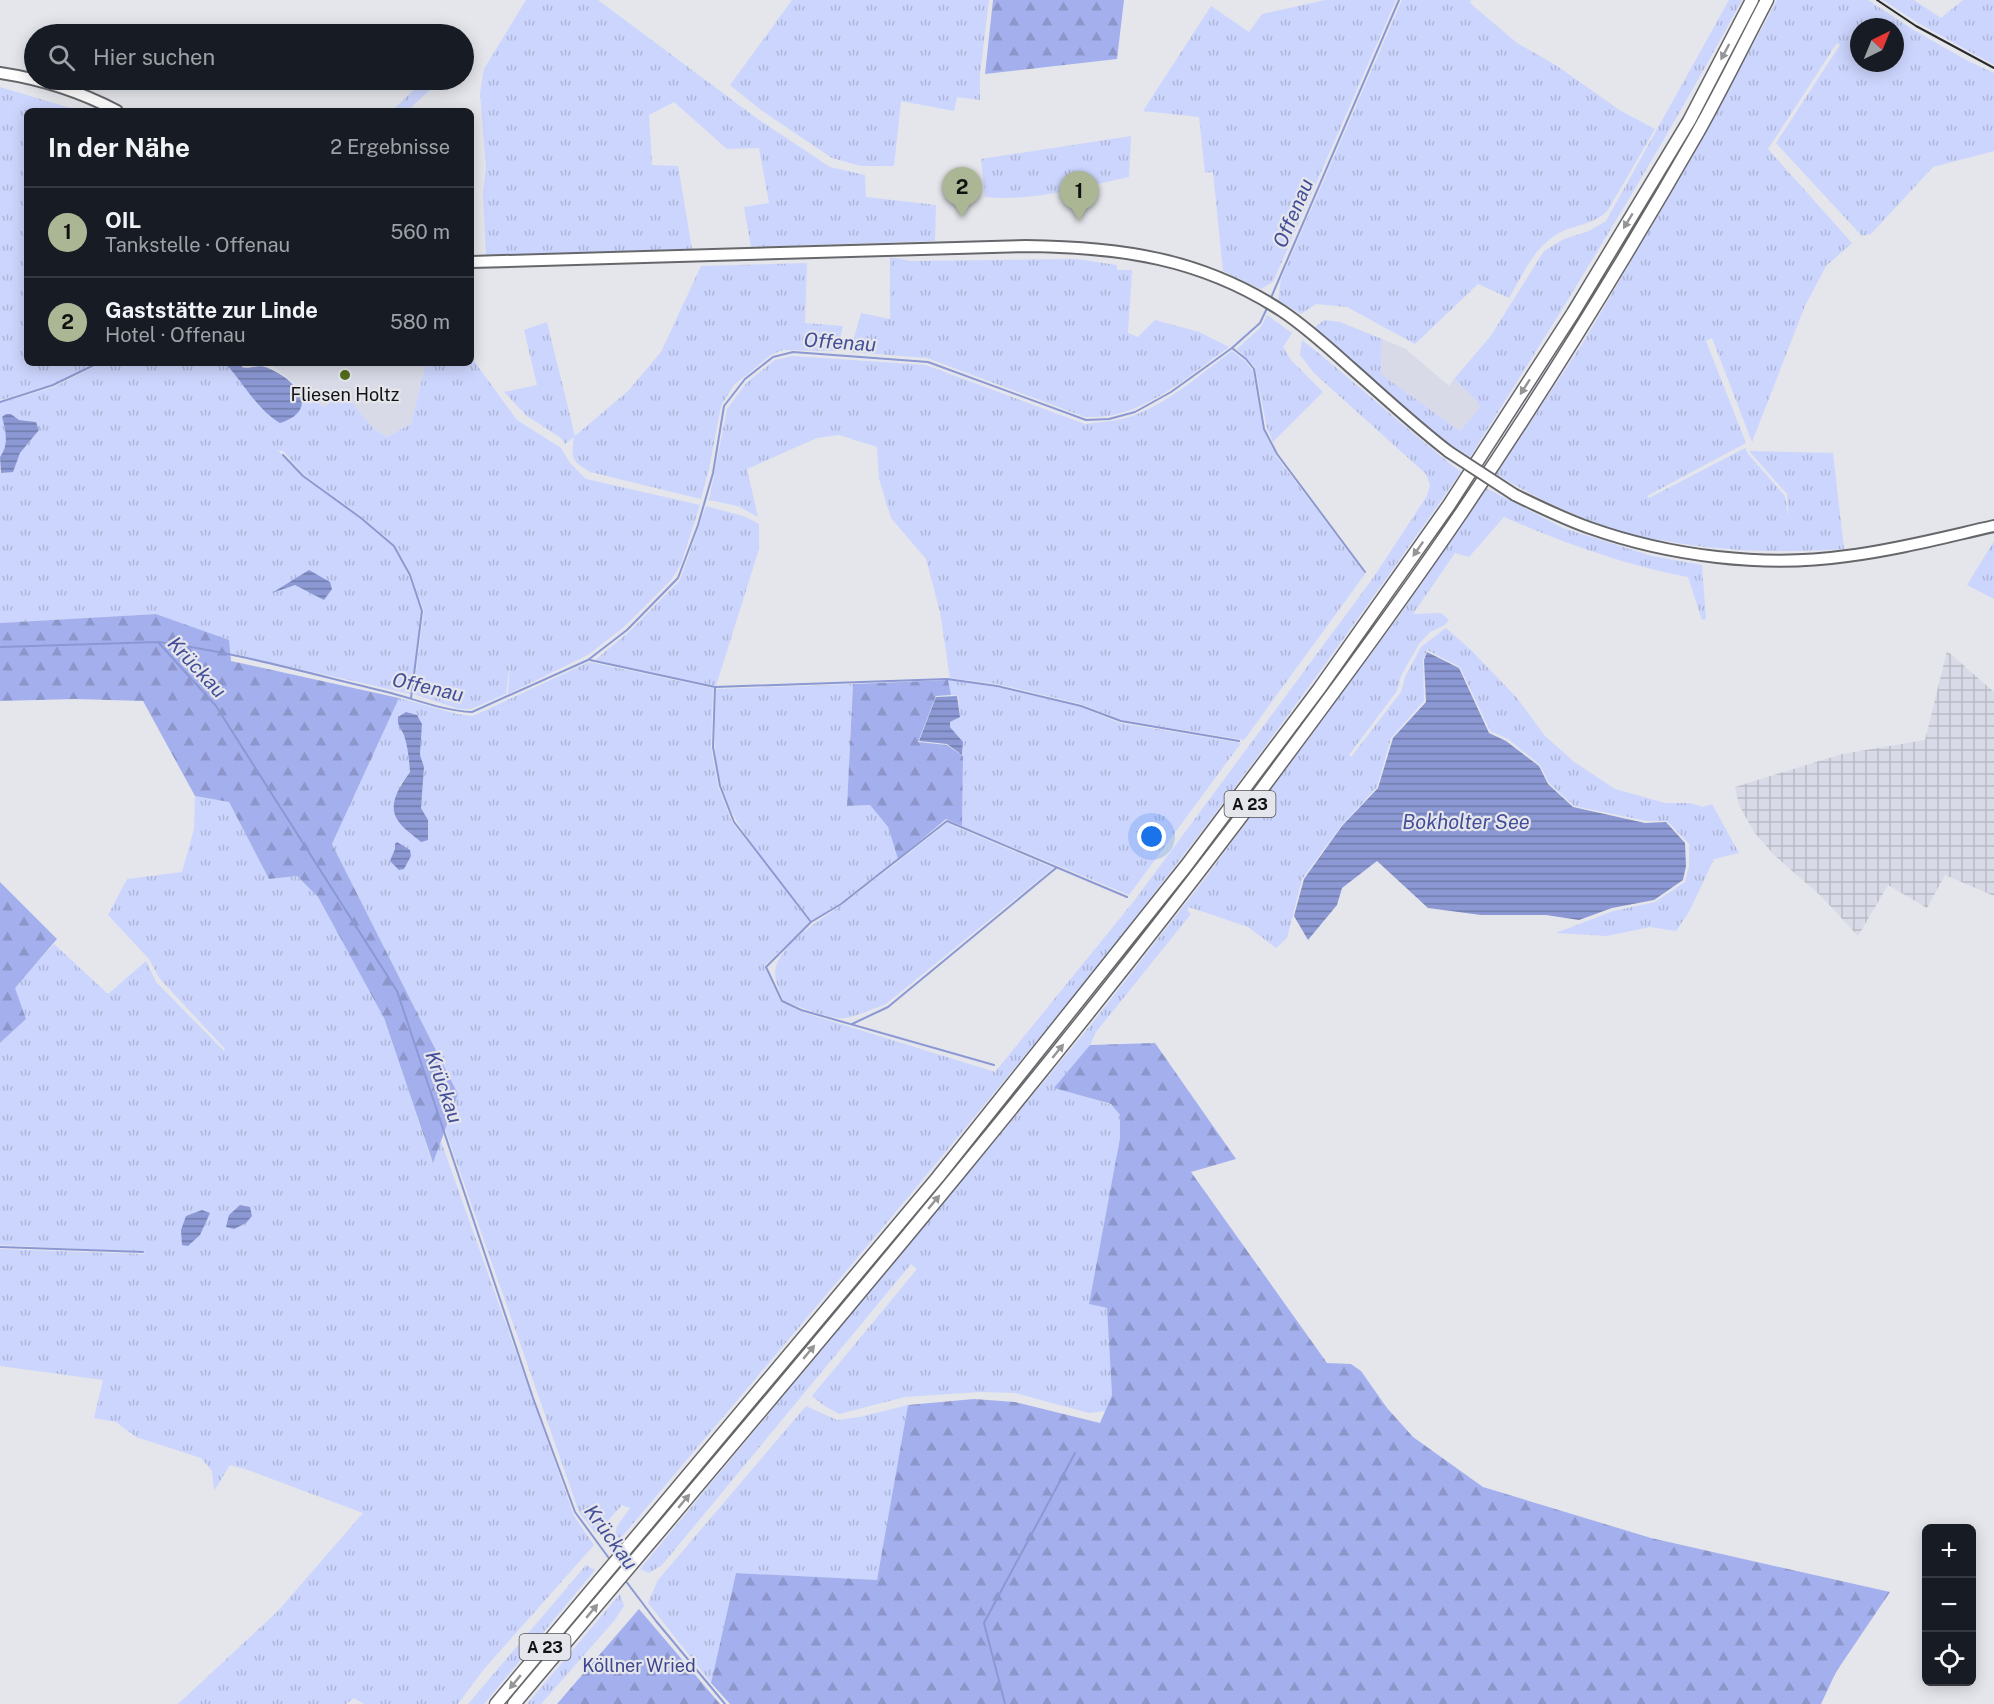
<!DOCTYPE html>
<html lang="de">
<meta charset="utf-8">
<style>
body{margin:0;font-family:"Public Sans",sans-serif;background:#20242c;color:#f1f3f6}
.controls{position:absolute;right:18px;bottom:18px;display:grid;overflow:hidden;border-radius:9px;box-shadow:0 3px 15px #0003}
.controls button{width:54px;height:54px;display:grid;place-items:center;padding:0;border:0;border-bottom:2px solid #363941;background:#171b24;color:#f1f3f6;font:30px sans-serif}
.compass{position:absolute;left:1850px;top:18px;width:54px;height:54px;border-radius:50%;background:#171b24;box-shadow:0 3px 15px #0003;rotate:43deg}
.you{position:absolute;left:1152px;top:837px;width:21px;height:21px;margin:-15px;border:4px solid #fff;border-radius:50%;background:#1a73e8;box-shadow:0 0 0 9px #1a73e833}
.badge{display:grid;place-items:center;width:39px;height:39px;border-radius:50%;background:#aab694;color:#111;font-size:20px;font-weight:700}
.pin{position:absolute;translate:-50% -50px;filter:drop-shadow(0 2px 3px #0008)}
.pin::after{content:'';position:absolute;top:32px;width:21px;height:18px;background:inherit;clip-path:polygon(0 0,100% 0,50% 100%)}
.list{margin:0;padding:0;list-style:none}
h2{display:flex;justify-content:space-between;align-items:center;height:78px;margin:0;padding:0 24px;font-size:26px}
h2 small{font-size:20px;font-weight:400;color:#9ea1a6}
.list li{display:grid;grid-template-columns:39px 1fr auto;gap:18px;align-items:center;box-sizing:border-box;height:90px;padding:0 24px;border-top:2px solid #363941}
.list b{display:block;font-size:22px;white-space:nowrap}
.list p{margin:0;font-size:20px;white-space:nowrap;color:#9ea1a6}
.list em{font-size:20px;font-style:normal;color:#9ea1a6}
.icon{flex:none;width:33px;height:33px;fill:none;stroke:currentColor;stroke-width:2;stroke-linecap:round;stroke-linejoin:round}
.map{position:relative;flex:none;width:1994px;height:1704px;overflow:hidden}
.search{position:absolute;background:#171b24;box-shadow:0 3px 15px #0003;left:24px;top:24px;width:450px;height:66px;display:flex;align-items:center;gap:15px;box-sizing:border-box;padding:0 21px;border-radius:33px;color:#9ea1a6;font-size:22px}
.panel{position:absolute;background:#171b24;box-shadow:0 3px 15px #0003;left:24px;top:108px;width:450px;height:258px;border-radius:9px}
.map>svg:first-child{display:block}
.built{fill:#d8dbe7}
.industrial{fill:url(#industrial-grid)}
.grass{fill:url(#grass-tufts);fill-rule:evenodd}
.forest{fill:url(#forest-firs)}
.water{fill:url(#water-rules)}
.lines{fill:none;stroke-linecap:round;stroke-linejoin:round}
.stream{stroke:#8c98d4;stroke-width:2}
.major-casing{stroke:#66676b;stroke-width:14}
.highway-casing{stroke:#66676b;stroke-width:15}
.major{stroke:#fff;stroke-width:10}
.highway{stroke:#fff;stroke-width:12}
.rail{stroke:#2a2a2d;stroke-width:2}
.major-bridge-casing{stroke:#66676b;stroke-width:14;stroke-linecap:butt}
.major-bridge{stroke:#fff;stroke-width:10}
.oneway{fill:#959596}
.poi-dot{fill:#546c1c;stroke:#e4e6eb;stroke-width:2}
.labels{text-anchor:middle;stroke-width:4.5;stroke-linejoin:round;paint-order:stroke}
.shield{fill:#e4e6eb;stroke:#525255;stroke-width:1.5}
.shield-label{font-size:16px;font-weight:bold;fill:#131315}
.poi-label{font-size:18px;fill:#131315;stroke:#e4e6eb}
.park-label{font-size:18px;fill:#3d468f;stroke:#e4e6eb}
.water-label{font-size:20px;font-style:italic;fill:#444e98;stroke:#e4e6eb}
</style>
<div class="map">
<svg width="1994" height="1704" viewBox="0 0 1994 1704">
<defs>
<pattern id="industrial-grid" width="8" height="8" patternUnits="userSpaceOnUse" patternTransform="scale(1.5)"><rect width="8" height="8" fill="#d8dbe7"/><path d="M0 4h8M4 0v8" fill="none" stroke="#b8bbc5"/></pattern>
<pattern id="grass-tufts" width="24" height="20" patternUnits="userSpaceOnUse" patternTransform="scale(1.5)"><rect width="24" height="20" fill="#ccd5fd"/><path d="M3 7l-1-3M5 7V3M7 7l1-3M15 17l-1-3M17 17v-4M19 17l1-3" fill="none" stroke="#aeb6d8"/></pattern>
<pattern id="forest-firs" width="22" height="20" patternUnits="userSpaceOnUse" patternTransform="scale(1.5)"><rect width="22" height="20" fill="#a4b0ee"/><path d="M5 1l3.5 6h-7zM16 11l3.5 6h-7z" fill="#8c96cb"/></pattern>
<pattern id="water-rules" width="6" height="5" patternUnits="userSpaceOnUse" patternTransform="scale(1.5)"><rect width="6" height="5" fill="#8c98d4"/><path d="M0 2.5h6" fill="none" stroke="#717bab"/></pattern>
</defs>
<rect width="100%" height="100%" fill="#e4e6eb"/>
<path class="built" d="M1382,339l24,10 43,37 5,-7 24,23 3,6 -21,23 -79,-57z
M269,363h157l-15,61 -24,13 -14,-9 -24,-29 -12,-2 -11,10 -9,-5z"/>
<path class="industrial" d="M1947,651l47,41v204l-49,-21 -18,33 -39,-23 -30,51 -37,-40 -47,-41 -20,-23 -15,-27 -4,-18 107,-33 83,-14z"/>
<path class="grass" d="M526,0h72l157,117 75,50 35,8 1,22 70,8 -1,36 -184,6 -7,-40 25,-4 -10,-55 -32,1 -53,-47 -25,13 3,50 26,1 14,83 -206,6 -3,-63 3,-24 -6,-75 4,-24z
M792,0h197l-9,74v26l-23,-3 -3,14 -53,-10 -7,65h-33l-29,-8 -71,-48 -31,-25z
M1325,0h71l-123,282 -12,7 -38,-18 -10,-99 -8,1 -6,-56 -56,-6 68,-105 38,26 13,-18z
M1402,0h69l-1,3 47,40 40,23 64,45 34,18 -47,81c-13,14 -30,14 -47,22 -26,13 -38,42 -52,66l-31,-14 -63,60 -68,-37 -31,-3 -15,10 -23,-14 3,-21z
M1729,0h13c-84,156 -178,307 -272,457 -56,-33 -108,-85 -157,-128l11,-9 16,2 42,17 -1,35 79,57 20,-23 -2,-6 -24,-23 36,-42 54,-86 20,-12 25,-8 17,-10z
M1777,0h91l44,29 56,32 26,12v78l-61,16 -62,67 -9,2 -86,-93 64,-98 -3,-2 -69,106 84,94 -26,23 -21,40 -53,136 -40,-104 -6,3 40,102 -99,53 2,2 96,-50 3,6 37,42 4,24 -2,-26 -38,-43 84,2 11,96c-62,4 -122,3 -183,-9 -12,-2 -24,-3 -36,-7 -45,-14 -89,-35 -129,-59l88,-133 103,-175zM1859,27h36v36h-36z
M1883,0h31l27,18 22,-18h31v65l-76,-42z
M423,81l8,8 -24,22h-27l14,-2z
M0,87l80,24h-53v252h68l-42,21 -53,16z
M1131,136l-2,41c-47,10 -96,25 -144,20l-4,-38z
M890,257l21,4 165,-2 41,6v5h15l-4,63 10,4 17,-17 44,12 30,15c-37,26 -75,61 -121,69 -7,1 -16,1 -23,1l-158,-59 -77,-6 11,-39 29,6z
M807,263l-2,60 38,3 -6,25 -54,-1 -12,5 -37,30 -13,21 -12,63 -8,30 -111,-27c-19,-12 -19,-13 -16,-35l-9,7 -4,-6 -34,-22 -23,-24 33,-7 -13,-55 23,-8 28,114 53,-45 33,-39 40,-86z
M1267,315l25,18 -9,14 8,13 32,32 -50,50 -6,-14 -12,-61 -18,-18 24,-22z
M1302,340c54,42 104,90 159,132 -94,135 -189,268 -289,398 -177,229 -366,448 -552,669l-5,-3 2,-10 13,-18 -8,-3 -26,29 -17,-22 -134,-383 13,-35 -126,-250 67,-146 58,16 16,2 116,-54 124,26 -2,59 7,39 14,36 78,100 -46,44 17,36 18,9 196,61 139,-171 239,-323 54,-82 3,-11 -4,-11 -112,-101 -14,-18zM422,724l-2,31 4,12 -3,41 7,12v20l-29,-54 11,-14 -1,-19 -5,-19z
M1232,351l13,10 8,10 10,58 13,27 89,118 -121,166 -122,-20 -41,-16 -84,-20 -47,-6 -10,-66 -14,-53 -35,-41 -12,-39 -2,-32 -38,-12 -22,3 -70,31 11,48 -20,-11 -29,-6 18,-91 20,-27 28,-22 18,-4 133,9 159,59c17,-2 35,-3 50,-9 36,-14 67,-42 97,-64z
M471,357l46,63 44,28 9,15 16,16 114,26 -19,59 -10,16 -47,47 -36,28 -80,39 2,-33 -4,33 -35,15h-12l-46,-15 11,-83 -13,-37 -16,-29 -33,-28 -58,-42 -21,-24 -5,-1 25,27 58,42 33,27 15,30 13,36 -12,82 -180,-41 -2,-13 -72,-26 -156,9v-152l1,2 12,-2 7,-18 19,-23 -3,-8 -17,-2 -8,-6 -8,3c3,14 6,28 -3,40v-54l54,-16 47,-24h124l20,22 57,11 -7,-11 22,17 8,5 12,-10 12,2 24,29 14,9 24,-13 15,-61h45z
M1486,488l77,40 89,28 50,9 4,54 -4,1 -14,-43c-64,-12 -124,-34 -184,-60l-35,40 -14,-4 -42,61 28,-1 8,7 -4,5 -15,7 -11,12 -18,32 -4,15 -48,64 2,2 50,-65 4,-15 16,-30 25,-19 25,22 46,48 28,38 28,25 42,28 50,14h25l13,4 9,-3 27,49 -25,6 -25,53 -13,19 -26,-4 -43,9 -51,-3 57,-22 42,-9 30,-20 4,-16v-22l-22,-23h-20l-73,-15 -25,-23 -9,-18 -32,-26 -18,-8 -30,-64 -33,-17 -4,10 1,41 -33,37 -14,49 -36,39 -39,53 -15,59 -11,10 -28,-21 -59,-20 -2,3 4,4 -95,118 -6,13 -35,43 57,17 8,10v23l-31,166 18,4 5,87 -7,16 -16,2 -74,-20 -36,-1 -74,5 -66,17 -16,-9 -11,-9 105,-127 -6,-5 -249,301 -13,8 -9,-4 449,-542 114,-146 199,-269z
M706,506l40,11 13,7v25l-43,137 -121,-26 34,-28 51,-52z
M1994,541v58l-27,-14z
M948,680l48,7 84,20 40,16 121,20 -112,152 -167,-69 1,-84 -13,-15v-5l10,-5 -2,-21 -7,-1z
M853,684l-6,122 23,-1 18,22 10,32 -58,44 -28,18c-29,-38 -80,-92 -91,-137 -9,-31 -6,-63 -5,-95z
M195,796l34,6 40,77 28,-3 21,21 66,121 48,144 9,-21 133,375 20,29 -110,124 -26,35h-94l-10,-6 -8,6h-168l100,-93 85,-98 -118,-44 -15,-4 -16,26 -2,-20 -11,-13 -65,-21 -20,-15 -22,-4 9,-38 -103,-14v-117l144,5 1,-2 -145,-7v-202l26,-24 -12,-31 40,-44 54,50 38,-33 10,21 68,69 1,-2 -65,-70 -11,-20 -41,-44 19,-36 55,-7 12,-43z
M947,823l106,45 -167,136c-14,5 -27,12 -42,14 -13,2 -47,-12 -60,-17 -6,-13 -13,-26 -6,-40 15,-26 43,-41 66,-58 35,-26 69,-53 103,-80z
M908,1405l-31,176 -141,-8 -25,110 -63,-80 10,-23 148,-174 31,14 23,-3z
M586,1565l9,5 -111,134h-16z
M620,1594l4,12 -10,15 -73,83h-14z"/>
<path class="forest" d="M993,0h131l-7,59 -132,15z
M156,614l73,26 2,21 168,37 -67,146 126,250 -25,69 -49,-145 -66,-121 -21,-21 -28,3 -40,-77 -34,-6 -52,-95 -68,-2 -75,2v-78z
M948,680l3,15 -15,1 -18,46 29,3 16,11 -1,70 -16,-7 -48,40 -10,-32 -18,-22 -23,1 6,-122z
M0,882l57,57 -42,49 11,31 -26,24z
M1155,1043l81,116 -45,13 136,191 24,1 10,7 26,37 26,29 70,50 168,51 239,54 -54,80 -15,32h-1091l-19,-21 25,-110 141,7 31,-175 66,-6 41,3 85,21 12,-28 -5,-87 -18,-4 31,-166v-23l-9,-11 -57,-16 36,-43z
M639,1609l81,95h-163z"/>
<path class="water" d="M225,363h17v4c7,3 16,-3 23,0 29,10 58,42 15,56 -22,-12 -37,-41 -55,-60z
M6,414h5l8,6 17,2 3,8 -19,23 -7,19 -12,1 -1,-16c9,-12 6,-26 2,-40z
M309,570l21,12 2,7 -8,11 -29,-15 -23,8z
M1427,652l32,16 30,65 17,8 33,25 9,18 25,23 72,16 21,-1 19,21 1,23 -3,14 -29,20 -42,8 -33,12 -33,-5h-65l-53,-7 -51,-47 -35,27 -5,17 -29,35 -14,-24 10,-37 38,-53 36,-38 15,-50 33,-36 -2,-42z
M957,696l3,21 -10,5v5l13,15 -1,13 -15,-11 -28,-3 17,-44z
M406,712l11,3 5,9 -2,31 4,12 -3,41 7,12v20l-7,2c-8,-7 -19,-14 -24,-23 -10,-15 5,-36 13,-47 -1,-13 -2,-25 -6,-37 -3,-7 -7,-10 -6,-18z
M397,842l13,8 1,6 -7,13 -5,1 -9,-9 5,-12v-5z
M240,1205l10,2 2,9 -6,7 -12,6 -8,-2 3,-12z
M202,1210l8,3 -10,22 -12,11 -6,-1 -1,-15 5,-14z"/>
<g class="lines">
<path class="stream" d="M1270,300l129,-300
M1232,348l14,11 8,10 10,60 13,25 88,118
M0,402l53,-17 45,-22
M283,455l20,21 58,42 33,28 16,29 12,36 -11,87
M158,642c77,10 153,32 229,50 28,7 57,19 85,20l116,-52 39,-30 51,-52 20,-53 15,-52 11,-67 21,-27 28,-22 20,-5 135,10 158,58 23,-1 26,-7 36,-20 61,-44 28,-25 8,-17
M0,647l158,-5 58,64 181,285 136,407 42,114 36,49
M590,660l125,27 232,-8 50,7 84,20 40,15 118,20
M715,687l-2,60 7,39 14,36 77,100 -45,45 16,34 19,9 193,55
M811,922l30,-18 106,-83 180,76
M852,1024l36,-17 168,-139
M0,1247l143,5
M625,1580l31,41 69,83
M1005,1704l-21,-81 91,-170"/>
<g class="major-casing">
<path id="major" d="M0,73c40,6 81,19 117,38
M471,262l555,-16c94,1 175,12 256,65 24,16 46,36 67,55 33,29 65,59 100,86
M1515,495c25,12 49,24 75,33 79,28 174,40 257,28 49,-6 98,-19 147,-30"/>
</g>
<g class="highway-casing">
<path id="highway" d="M496,1704l442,-527 248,-311 133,-177 130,-184 124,-192 116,-192 63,-121
M514,1704c251,-299 507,-595 742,-907 70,-94 140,-188 206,-285 83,-123 162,-251 236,-380 24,-43 46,-88 69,-132"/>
</g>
<use href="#major" class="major"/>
<use href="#highway" class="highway"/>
<path class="rail" d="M1877,0l39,26 78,42"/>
<g class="major-bridge-casing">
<path id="major-bridge" d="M1449,452l66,43"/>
</g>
<use href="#major-bridge" class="major-bridge"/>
</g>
<defs><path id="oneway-solid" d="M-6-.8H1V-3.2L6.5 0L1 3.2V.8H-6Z" transform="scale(1.5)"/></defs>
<g class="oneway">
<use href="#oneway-solid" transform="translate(1725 52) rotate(118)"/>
<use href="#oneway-solid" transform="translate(1628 221) rotate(121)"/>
<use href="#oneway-solid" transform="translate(1525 387) rotate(123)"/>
<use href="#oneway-solid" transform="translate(1418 549) rotate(125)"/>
<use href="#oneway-solid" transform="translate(1058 1051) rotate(-51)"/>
<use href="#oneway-solid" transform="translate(934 1202) rotate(-50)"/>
<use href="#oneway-solid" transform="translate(809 1352) rotate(-50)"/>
<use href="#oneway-solid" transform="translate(684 1501) rotate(-50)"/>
<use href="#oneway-solid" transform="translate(592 1611) rotate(-50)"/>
<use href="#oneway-solid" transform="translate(515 1682) rotate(130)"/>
</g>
<circle class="poi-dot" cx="345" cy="375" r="6"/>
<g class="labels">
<g class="shield">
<rect x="1224.5" y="791" width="51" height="26" rx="4.5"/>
<rect x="519.5" y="1634" width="51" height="26" rx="4.5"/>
</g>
<g class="shield-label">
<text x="1250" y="810">A 23</text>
<text x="545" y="1653">A 23</text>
</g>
<g class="poi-label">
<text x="345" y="401">Fliesen Holtz</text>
</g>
<g class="park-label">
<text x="639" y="1672">Köllner Wried</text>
</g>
<g class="water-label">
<text transform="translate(1293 213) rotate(-67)" y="7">Offenau</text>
<text transform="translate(840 342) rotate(4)" y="7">Offenau</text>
<text transform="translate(197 667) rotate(47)" y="7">Krückau</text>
<text transform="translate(428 687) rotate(13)" y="7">Offenau</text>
<text x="1466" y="829">Bokholter See</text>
<text transform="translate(444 1087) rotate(71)" y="7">Krückau</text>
<text transform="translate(611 1537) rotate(54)" y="7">Krückau</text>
</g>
</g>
</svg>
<div class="controls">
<button>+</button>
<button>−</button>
<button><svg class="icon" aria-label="locate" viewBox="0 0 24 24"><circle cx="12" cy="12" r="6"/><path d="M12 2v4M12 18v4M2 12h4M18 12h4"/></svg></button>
</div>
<svg class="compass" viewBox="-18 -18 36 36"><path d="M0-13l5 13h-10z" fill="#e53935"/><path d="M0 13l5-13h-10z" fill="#9ea1a6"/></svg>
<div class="you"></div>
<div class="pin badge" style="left:1079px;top:221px">1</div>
<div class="pin badge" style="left:962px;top:217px">2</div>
<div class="search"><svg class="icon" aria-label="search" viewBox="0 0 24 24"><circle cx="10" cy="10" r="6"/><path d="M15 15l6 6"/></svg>Hier suchen</div>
<section class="panel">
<h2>In der Nähe<small>2 Ergebnisse</small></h2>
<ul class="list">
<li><span class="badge">1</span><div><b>OIL</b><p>Tankstelle · Offenau</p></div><em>560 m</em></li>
<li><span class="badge">2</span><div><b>Gaststätte zur Linde</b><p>Hotel · Offenau</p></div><em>580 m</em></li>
</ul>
</section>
</div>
